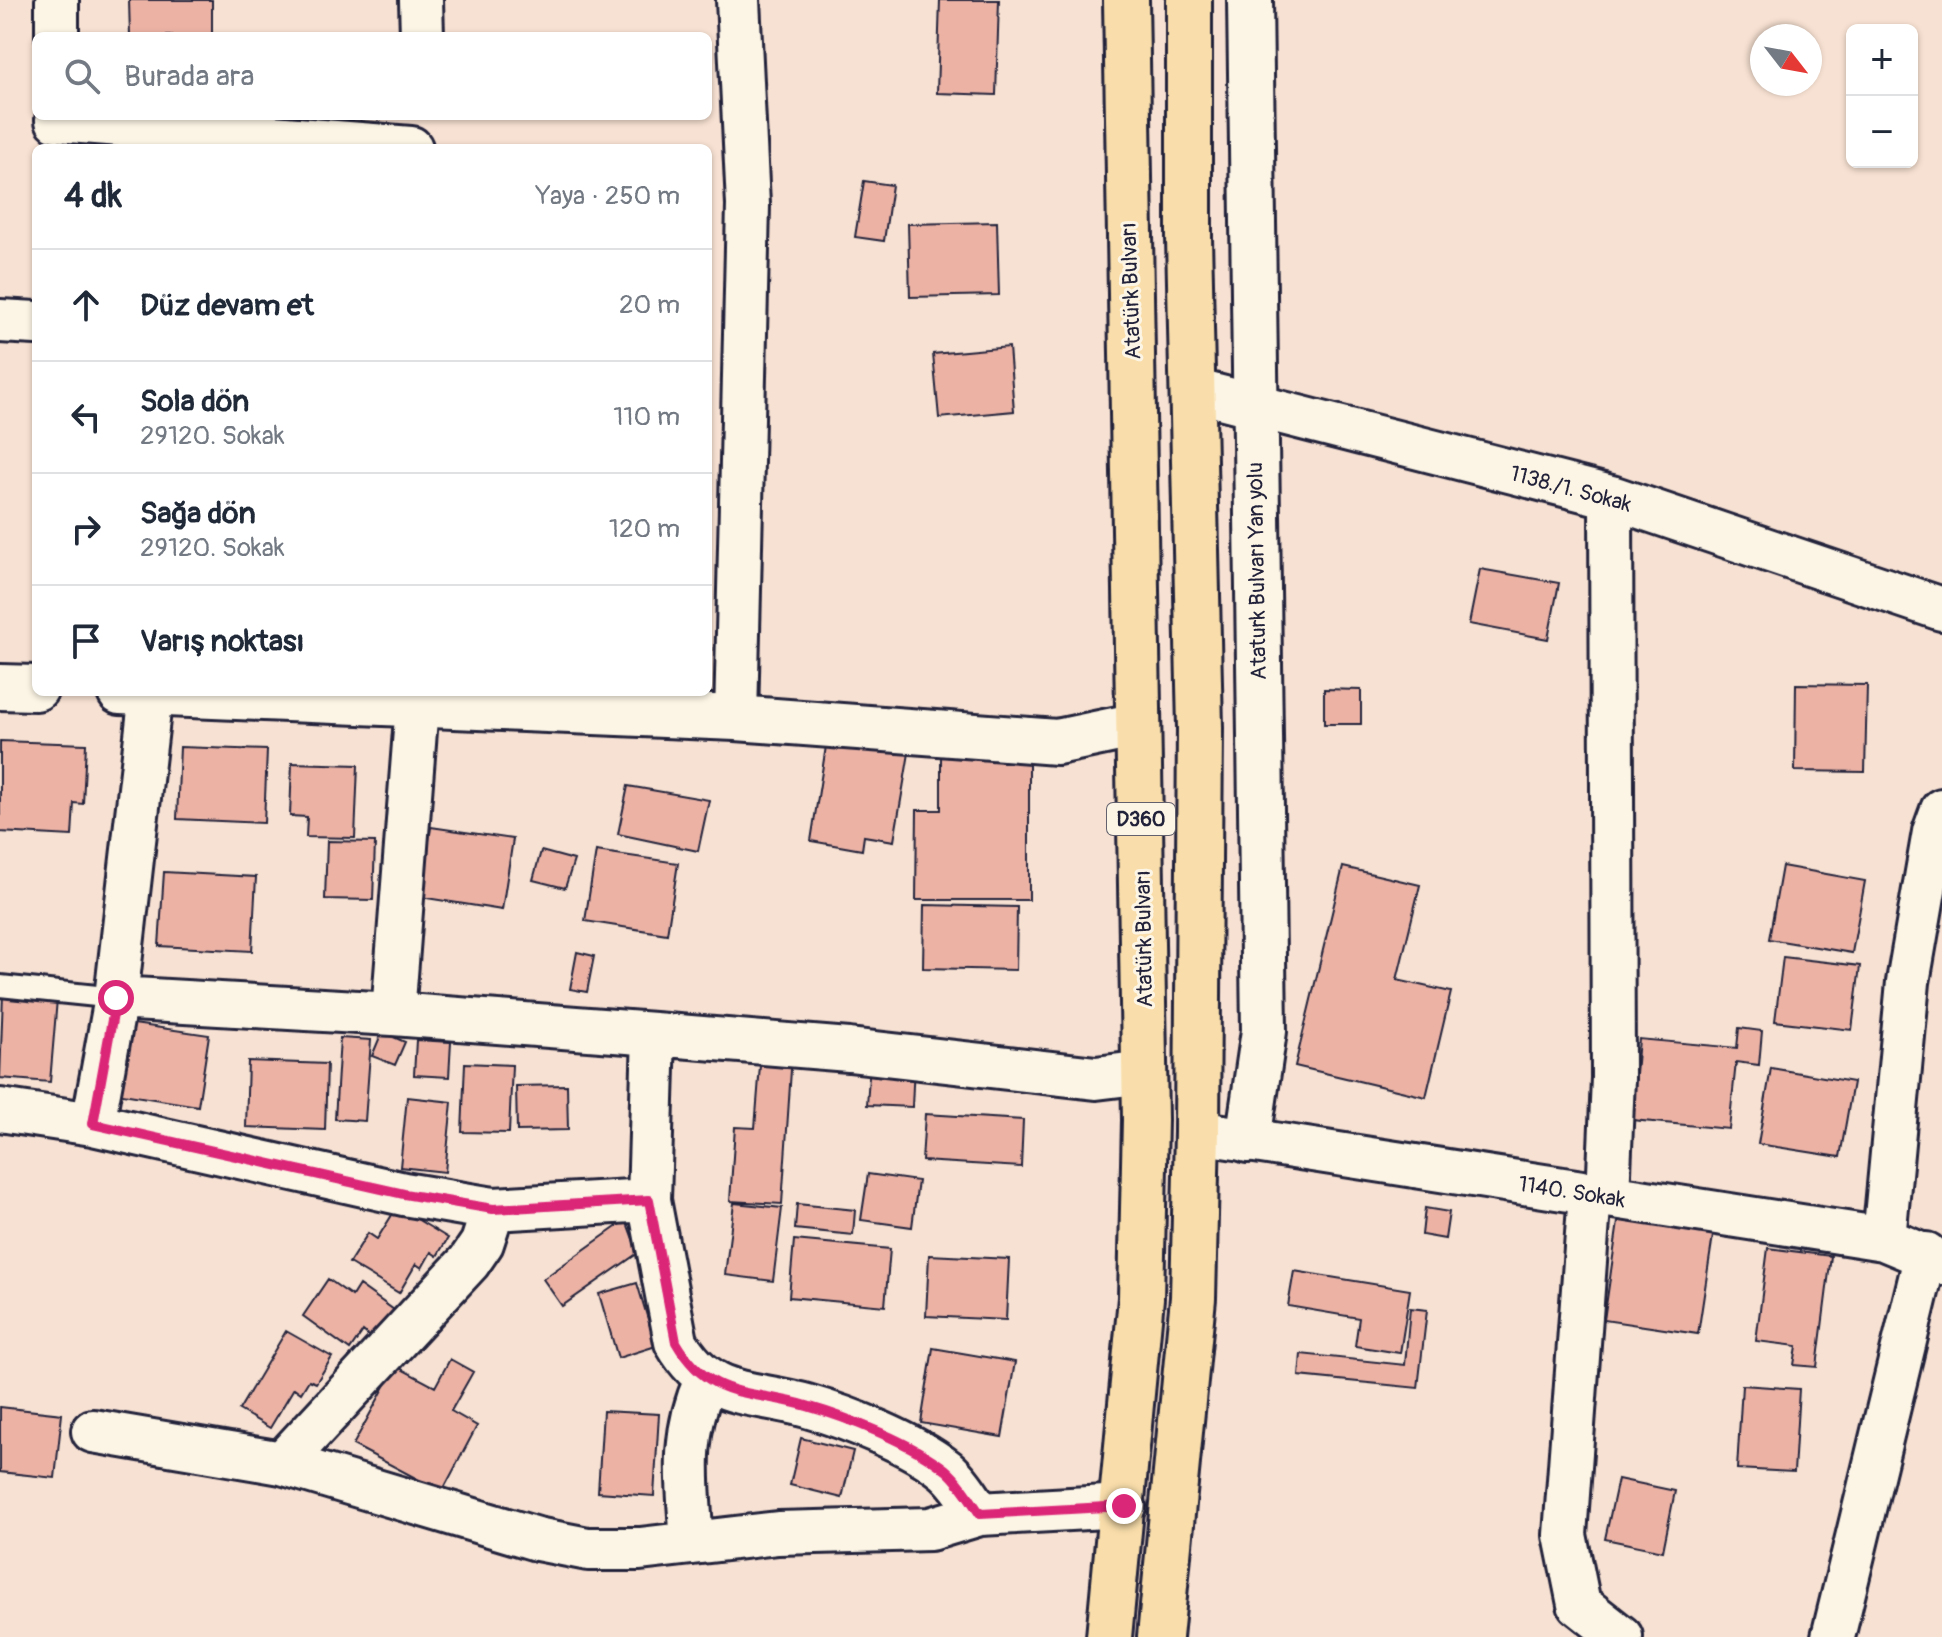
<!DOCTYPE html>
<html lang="tr">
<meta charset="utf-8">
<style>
body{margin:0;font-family:Pangolin,sans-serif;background:#f2f2f3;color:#1f2937}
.controls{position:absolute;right:24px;top:24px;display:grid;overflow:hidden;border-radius:12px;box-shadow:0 2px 6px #0004}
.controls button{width:72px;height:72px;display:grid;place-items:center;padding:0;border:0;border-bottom:2px solid #e0e1e3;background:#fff;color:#1f2937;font:40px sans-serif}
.compass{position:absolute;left:1750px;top:24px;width:72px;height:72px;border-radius:50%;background:#fff;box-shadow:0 2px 6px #0004;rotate:121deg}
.stop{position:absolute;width:24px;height:24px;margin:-18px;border:6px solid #db2777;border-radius:50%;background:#fff}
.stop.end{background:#db2777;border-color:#fff;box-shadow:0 2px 8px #0008}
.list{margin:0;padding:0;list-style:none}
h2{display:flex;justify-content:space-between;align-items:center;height:104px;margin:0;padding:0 32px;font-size:34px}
h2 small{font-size:26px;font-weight:400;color:#747a83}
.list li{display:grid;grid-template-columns:52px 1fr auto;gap:24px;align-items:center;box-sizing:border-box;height:112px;padding:0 32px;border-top:2px solid #e0e1e3}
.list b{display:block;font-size:30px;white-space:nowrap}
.list p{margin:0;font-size:26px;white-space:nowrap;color:#747a83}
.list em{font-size:26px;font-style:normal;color:#747a83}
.icon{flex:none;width:44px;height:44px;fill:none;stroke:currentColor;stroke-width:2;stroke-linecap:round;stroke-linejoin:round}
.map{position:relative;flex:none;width:1942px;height:1637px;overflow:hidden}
.search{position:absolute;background:#fff;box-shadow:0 2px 6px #0004;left:32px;top:32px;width:680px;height:88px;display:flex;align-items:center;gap:20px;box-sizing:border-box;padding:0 28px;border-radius:12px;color:#747a83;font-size:30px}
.panel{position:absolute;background:#fff;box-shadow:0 2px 6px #0004;left:32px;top:144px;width:680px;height:552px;border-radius:12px}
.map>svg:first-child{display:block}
.building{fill:#ecb3a5;stroke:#22223b;stroke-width:2}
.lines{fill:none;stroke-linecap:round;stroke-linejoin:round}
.service-casing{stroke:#22223b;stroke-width:26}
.minor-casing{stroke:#22223b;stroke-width:48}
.tertiary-casing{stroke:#22223b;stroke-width:50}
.trunk-casing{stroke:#22223b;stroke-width:50}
.service{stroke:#fcf5e5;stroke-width:20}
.minor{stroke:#fcf5e5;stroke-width:42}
.tertiary{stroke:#fcf5e5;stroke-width:44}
.trunk{stroke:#f9deab;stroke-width:44}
.route{stroke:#db2777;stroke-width:10}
.labels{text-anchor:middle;stroke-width:6;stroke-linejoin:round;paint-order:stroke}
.shield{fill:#fcf5e5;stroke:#63616e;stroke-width:2}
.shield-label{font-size:20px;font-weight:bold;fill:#22223b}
.street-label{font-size:22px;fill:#22223b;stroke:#fcf5e5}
</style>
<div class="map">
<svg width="1942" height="1637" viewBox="0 0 1942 1637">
<rect width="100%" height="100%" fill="#f7e1d2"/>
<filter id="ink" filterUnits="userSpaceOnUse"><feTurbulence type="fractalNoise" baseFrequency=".0125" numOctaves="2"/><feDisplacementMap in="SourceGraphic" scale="16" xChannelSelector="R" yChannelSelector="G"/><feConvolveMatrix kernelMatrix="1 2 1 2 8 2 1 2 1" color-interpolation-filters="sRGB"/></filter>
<g filter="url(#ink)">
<path class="building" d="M129,0h83v36h-82z
M940,0h59l-3,95 -59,-2z
M864,181l28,4 -8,56 -29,-4z
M997,222l2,73 -89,2 -2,-73z
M1009,347l5,64 -75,7 -6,-64z
M1480,569l79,14 -11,56 -79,-15z
M1796,684l71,1 -2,87 -70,-1z
M1324,689l37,1v34h-37z
M827,740l82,13 -15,88 -30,-5 -2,14 -51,-9z
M0,741l86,3 -3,60 -9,-1 -2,33 -72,-4z
M180,747l87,3 -3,73 -87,-4z
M941,753h88v147h-113l1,-90h24z
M292,763l66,2 -3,73 -49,-1 1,-20 -17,-1z
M628,786l81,14 -11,51 -80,-17z
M431,827l82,12 -11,71 -82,-13z
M327,841l48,1 -2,58 -48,-1z
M541,851l33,9 -9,28 -32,-8z
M596,851l82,12 -11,71 -82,-13z
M1782,866l83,15 -13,72 -83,-14z
M1343,867l77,18 -23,95 54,12 -25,105 -131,-31z
M164,872l92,5 -4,74 -93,-5z
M924,905l93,2 -1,63 -93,-2z
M577,952l17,4 -7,36 -17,-3z
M1783,957l77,9 -8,64 -77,-9z
M3,994l54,5 -7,83 -50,-4z
M127,1023l82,12 -11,71 -82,-13z
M1739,1028l23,3 -3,34 -23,-3 -7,67 -97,-9 7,-81 98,9z
M382,1032l23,10 -10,23 -23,-9z
M340,1038l31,2 -6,81 -30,-2z
M416,1040l35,2 -2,35 -35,-2z
M761,1053l31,2 -10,149 -52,-3 5,-74 20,1z
M248,1061l79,3 -2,66 -79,-3z
M870,1061l44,2 -2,44 -45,-2z
M465,1063l47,2 -3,68 -47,-1z
M1771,1068l82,14 -13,75 -82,-13z
M567,1085l1,45 -51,1 -1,-45z
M407,1097l45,5 -7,70 -45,-5z
M925,1114l98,6 -2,47 -99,-6z
M868,1174l50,7 -6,46 -51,-7z
M734,1203l48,5 -9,73 -48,-6z
M797,1204l58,6 -2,25 -58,-6z
M397,1207l51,31 -11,18 -6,-4 -9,16 -6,-4 -17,29 -50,-30 19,-30 9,6z
M1425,1208l24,4 -4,27 -23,-4z
M1619,1215l95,14 -16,105 -94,-14z
M626,1220l12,33 -76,53 -19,-27z
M794,1240l96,9 -5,57 -96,-9z
M1768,1248l63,8 -14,111 -23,-2 3,-19 -41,-5z
M929,1255l80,4 -3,61 -80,-4z
M1294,1271l116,19 -10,63 -45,-7 4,-28 -71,-12z
M328,1279l24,17 7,-11 35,25 -24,27 -7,-6 -13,19 -47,-34z
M637,1283l19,63 -38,12 -19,-64z
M1410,1308l17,2 -9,78 -119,-12 2,-22 104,11z
M286,1331l46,26 -16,26 -7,-3 -8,13 -7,-5 -24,40 -31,-18z
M933,1348l82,14 -13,75 -81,-14z
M450,1359l23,13 -22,39 26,15 -35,66 -89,-47 43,-79 39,21z
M1742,1385l57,4 -5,83 -57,-3z
M0,1407l62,7 -7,64 -55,-6z
M603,1411l56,3 -5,82 -56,-4z
M801,1438l52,13 -11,47 -52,-13z
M1618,1479l57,12 -12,60 -58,-12z"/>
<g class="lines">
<g class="service-casing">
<path id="service" d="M0,986l116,12"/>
</g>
<g class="minor-casing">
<path id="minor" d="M421,0l1,36
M57,36v-36
M57,120l354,28
M0,321l36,2
M1193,390l418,107 331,112
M736,718l12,-513 -10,-205
M116,998l277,16 261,20 195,16 247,28 49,-6
M393,1014l25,-322
M654,1034l-5,166 27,142c33,58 74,48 131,64 42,12 105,37 139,64 14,12 24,29 34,44
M0,1110l93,14 311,70 89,15 156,-9
M93,1124l23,-126 35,-305
M1197,1132l687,107 58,24
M1590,1193l-25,342 14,69 42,33
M1608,1196l5,-118 -2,-581
M1884,1239l24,-257 26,-150 8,-22
M93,1431l189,32 255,76 51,10h52l138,-16 152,-4 50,-15 144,-8
M282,1463l187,-201 13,-19 11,-34
M692,1543c-4,-61 -12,-106 14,-163
M1833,1637l93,-383"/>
</g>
<g class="tertiary-casing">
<path id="tertiary" d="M0,687l36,1
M120,692l616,26 321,24 81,-17
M1248,1140l16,-109 -14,-1031"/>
</g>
<g class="trunk-casing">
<path id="trunk" d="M1109,1637l32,-339 4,-178 -19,-1120
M1160,1637l33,-339 4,-166 3,-404 -11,-490v-238"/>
</g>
<use href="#service" class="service"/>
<use href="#minor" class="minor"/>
<use href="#tertiary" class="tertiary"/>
<use href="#trunk" class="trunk"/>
</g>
</g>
<g class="lines" filter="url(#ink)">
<path class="route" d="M116,998l-23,126 311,70 89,15 156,-9 27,142c34,59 74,47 131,64 42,12 105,37 139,64 14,12 24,29 34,44l144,-8"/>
</g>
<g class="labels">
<rect class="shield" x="1107" y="803" width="68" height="32" rx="6"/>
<g class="shield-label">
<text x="1141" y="826">D360</text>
</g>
<g class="street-label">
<text transform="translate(1130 291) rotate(-92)" y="8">Atatürk Bulvarı</text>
<text transform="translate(1571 488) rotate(15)" y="8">1138./1. Sokak</text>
<text transform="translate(1256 571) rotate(-91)" y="8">Ataturk Bulvarı Yan yolu</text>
<text transform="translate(1143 939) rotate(-91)" y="8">Atatürk Bulvarı</text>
<text transform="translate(1572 1191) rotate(9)" y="8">1140. Sokak</text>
</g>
</g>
</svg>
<div class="controls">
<button>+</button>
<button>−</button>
</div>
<svg class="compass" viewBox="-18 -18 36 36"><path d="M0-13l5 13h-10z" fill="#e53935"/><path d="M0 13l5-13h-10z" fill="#747a83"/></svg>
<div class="stop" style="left:116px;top:998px"></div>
<div class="stop end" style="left:1124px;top:1506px"></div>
<div class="search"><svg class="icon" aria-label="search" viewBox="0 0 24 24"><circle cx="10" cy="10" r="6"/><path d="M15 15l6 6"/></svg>Burada ara</div>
<section class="panel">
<h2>4 dk<small>Yaya · 250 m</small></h2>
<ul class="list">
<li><svg class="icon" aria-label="ahead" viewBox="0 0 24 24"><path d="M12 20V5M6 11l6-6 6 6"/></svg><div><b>Düz devam et</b></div><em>20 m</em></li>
<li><svg class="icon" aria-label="left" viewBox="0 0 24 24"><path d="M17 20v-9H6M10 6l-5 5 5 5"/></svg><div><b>Sola dön</b><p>29120. Sokak</p></div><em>110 m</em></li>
<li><svg class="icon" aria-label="right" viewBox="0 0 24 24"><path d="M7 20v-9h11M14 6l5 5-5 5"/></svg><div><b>Sağa dön</b><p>29120. Sokak</p></div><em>120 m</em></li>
<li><svg class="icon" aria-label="arrive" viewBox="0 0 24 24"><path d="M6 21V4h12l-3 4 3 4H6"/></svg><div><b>Varış noktası</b></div></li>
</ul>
</section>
</div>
